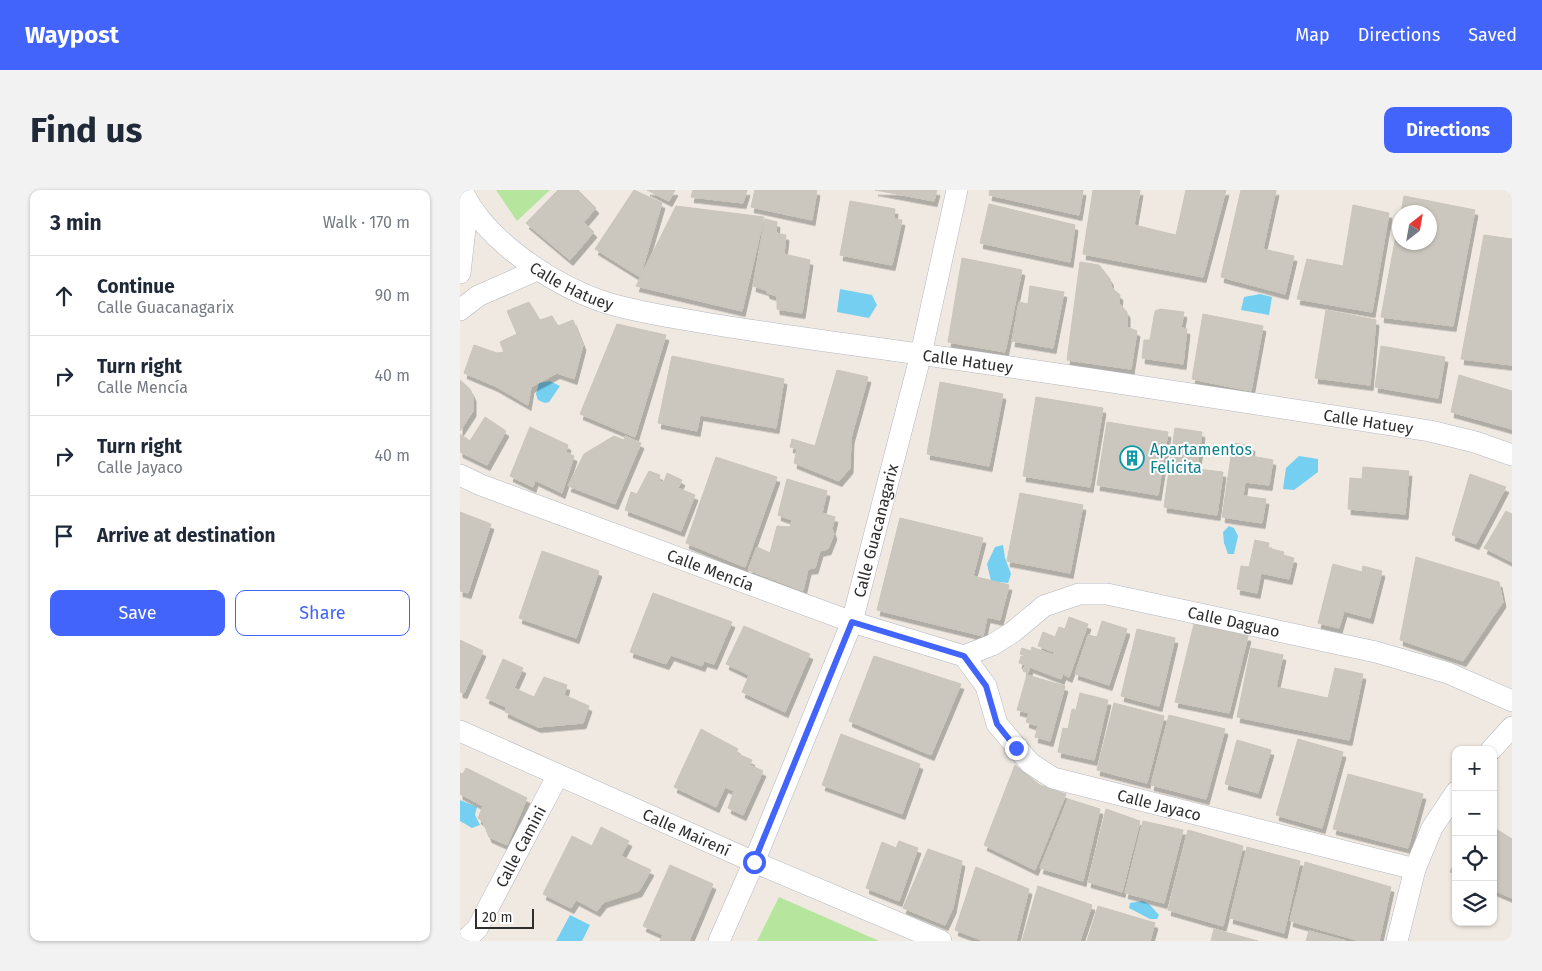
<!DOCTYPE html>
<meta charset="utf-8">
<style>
body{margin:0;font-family:"Fira Sans",sans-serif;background:#f2f2f3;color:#1f2937}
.controls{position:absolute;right:15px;bottom:15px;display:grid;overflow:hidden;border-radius:10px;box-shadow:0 1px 4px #0004}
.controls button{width:45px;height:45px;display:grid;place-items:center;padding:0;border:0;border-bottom:1px solid #e0e1e3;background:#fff;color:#1f2937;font:25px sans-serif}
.compass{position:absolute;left:932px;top:15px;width:45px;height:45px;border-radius:50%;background:#fff;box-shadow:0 1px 4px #0004;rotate:31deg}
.scale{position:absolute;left:15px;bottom:12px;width:59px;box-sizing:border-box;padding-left:5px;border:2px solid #2e2e2e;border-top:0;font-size:14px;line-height:18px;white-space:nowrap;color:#2e2e2e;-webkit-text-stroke:4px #fff;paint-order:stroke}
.stop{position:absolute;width:15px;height:15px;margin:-11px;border:4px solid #4264fb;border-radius:50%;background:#fff}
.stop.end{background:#4264fb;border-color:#fff;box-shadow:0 1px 5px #0008}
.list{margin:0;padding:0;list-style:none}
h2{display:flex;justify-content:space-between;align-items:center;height:65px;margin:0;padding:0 20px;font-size:21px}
h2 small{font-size:16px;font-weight:400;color:#747a83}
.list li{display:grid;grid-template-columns:32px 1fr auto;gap:15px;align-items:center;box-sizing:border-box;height:80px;padding:0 20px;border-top:1px solid #e0e1e3}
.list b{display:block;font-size:19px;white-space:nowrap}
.list p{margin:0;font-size:16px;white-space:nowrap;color:#747a83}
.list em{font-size:16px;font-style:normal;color:#747a83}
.actions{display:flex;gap:10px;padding:15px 20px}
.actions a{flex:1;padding:11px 0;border:1px solid #4264fb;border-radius:10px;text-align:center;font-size:18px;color:#4264fb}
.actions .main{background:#4264fb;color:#fff}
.icon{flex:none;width:28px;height:28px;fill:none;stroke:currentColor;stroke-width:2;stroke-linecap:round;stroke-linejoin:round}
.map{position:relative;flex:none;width:1052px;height:751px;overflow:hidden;border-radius:10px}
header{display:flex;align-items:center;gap:30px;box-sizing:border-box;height:70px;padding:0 25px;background:#4264fb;color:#fff}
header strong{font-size:24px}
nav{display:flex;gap:28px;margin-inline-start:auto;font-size:18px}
.intro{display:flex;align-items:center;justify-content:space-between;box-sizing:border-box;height:120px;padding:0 30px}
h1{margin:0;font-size:35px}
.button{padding:12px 22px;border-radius:10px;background:#4264fb;color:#fff;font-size:18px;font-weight:700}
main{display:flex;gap:30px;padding:0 30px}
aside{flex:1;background:#fff;border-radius:10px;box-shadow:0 1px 4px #0004}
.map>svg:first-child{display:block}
.green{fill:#b6e59e}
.water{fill:#75cff0}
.building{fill:#cbc7bf;stroke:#cbc5ba;filter:url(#shadow)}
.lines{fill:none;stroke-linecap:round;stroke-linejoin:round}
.street-casing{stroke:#b4b7c1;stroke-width:22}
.street{stroke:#fff;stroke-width:21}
.route{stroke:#4264fb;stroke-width:6}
.labels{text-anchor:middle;stroke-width:4;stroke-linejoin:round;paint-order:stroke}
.street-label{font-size:16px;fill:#2e2e2e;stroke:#fff}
.culture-label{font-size:16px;fill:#0d838f;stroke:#fff;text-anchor:start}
</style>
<header>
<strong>Waypost</strong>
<nav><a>Map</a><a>Directions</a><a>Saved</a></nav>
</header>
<div class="intro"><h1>Find us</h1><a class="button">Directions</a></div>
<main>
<aside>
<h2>3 min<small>Walk · 170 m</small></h2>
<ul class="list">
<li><svg class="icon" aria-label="ahead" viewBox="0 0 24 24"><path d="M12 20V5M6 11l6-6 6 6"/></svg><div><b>Continue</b><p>Calle Guacanagarix</p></div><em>90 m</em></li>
<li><svg class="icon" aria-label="right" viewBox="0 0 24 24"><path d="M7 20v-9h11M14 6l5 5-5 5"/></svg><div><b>Turn right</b><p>Calle Mencía</p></div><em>40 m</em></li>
<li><svg class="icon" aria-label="right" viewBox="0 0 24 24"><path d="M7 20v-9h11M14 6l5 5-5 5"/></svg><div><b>Turn right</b><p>Calle Jayaco</p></div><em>40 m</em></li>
<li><svg class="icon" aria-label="arrive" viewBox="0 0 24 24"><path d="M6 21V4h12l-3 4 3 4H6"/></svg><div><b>Arrive at destination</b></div></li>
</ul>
<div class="actions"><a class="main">Save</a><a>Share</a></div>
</aside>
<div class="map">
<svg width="1052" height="751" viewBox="0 0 1052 751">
<defs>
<filter id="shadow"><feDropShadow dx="3" dy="5.5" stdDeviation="0" flood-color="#0004"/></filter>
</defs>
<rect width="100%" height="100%" fill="#efe9e1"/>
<path class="green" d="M36,0h54l-33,31z
M319,707l100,44h-122z"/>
<path class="water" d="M380,99l32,6 5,10 -8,13 -32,-6z
M800,104l12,3 -3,18 -28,-5 3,-13z
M90,191l10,5 -11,16 -4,1 -7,-3 -2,-6 3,-11z
M839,266l19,3v13l-24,18 -11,-1 3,-21z
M769,336l5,2 4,8 -4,18h-6l-4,-11 -1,-11z
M543,355l2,13 6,16 -3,9 -17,-2 -4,-17 8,-17z
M0,610l17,7 -2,8 5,10 -8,3 -12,-7z
M683,711l7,4 9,10 -2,4h-7l-21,-11 1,-5z
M110,725l20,10 -8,16h-26z"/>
<path class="building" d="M98,0h20l18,18 -12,14 10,10 -24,28 -44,-37z
M174,0l28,13 -22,74 -45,-28z
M187,0h28l-6,11z
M233,0h54l-4,13 -52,-6z
M295,0h62l-5,30 -61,-13z
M415,0h62l-3,11z
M530,0h93l-4,25 -90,-20z
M633,0h47l-6,35 42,10 10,-45h40l-23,87 -120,-23z
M781,0h35l-13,59 31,7 -9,38 -64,-17z
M944,6l71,14 -22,116 -72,-9 18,-98v23h30v-30h-28z
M390,11l45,8 -1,10 8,1 -10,45 -52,-10z
M529,14l86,21 -5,37 -90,-19z
M893,15l36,8 -17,99 -75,-13 10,-40 36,7z
M216,16l88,11 -22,94 -106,-25z
M305,29l12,3 -1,11 10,2 -2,19 26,6 -8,53 -25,-4v-13l-10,-3 -1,-3 -13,-4z
M1024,45l28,4v126l-51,-6z
M502,68l60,12 -17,82 -57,-10z
M620,72l19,3 11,14 1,8 9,8 -1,8 8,9v15l10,4 -6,38 -64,-9z
M570,96l34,6 -11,56 -41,-7 7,-39 9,2z
M69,112l11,18 12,-4 6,10 15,-6 10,25 -9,34 -17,-6 -26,14 -3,18 -33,-19 -31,-13 10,-28 23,8 7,-1 -4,-10 17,-8 -10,-23z
M700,119l24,3 -3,16 6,1 -4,35 -41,-6 2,-18h6l5,-29z
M866,120l50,10 -6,65 -55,-7z
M743,124l60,12 -12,65 -59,-12z
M157,134l49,11 -31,102 -55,-23z
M921,156l64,11 -7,41 -63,-11z
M212,166l112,23 -8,49 -76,-13 -3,16 -39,-8z
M377,180l31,7 -17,61 -1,30 -11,13 -45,-18 3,-14 -7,-2 2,-8 23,7z
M999,185l53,16v38l-61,-17z
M0,190l10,9 3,7v15l-13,20z
M480,192l63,12 -14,72 -62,-12z
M576,207l67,11 -13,79 -67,-11z
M25,227l21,14 -19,34 -27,-13v-18l10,7z
M647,232l61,10 -10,63 -61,-10z
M70,237l38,18 -2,7 8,4 -12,37 -27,-13 -2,7 -23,-11z
M715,238l27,4 -5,37 26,3 -6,43 -53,-8z
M154,246l10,4 1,-4 16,7 -26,61 -47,-18 16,-32z
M773,253l19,3 -1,10 22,4 -4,25 -24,-3 -2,14 23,3 -4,24 -40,-6z
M256,267l61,20 -32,90 -59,-24z
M903,277l46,4 -4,43 -57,-5 2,-31 12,1z
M189,281l11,4 -1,6 5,1 3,-9 15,7 -4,8 17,7 -14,36 -56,-21 6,-18 6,2z
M1010,284l36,13 -30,57 -24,-9z
M327,289l40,12 -5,22 13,4 -3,12 2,5 -6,15 -8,2 -5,17 -7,1 -5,22 -55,-21 9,-23 13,6 7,-27 13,1 2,-7 -14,-5z
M560,303l63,12 -13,68 -63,-12z
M1046,321l6,3v48l-28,-14z
M0,322l31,12 -23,69 -8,-2z
M440,328l83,20 -10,38 36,9 -9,35 -13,-3 -4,19 -106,-26z
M795,350l14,3 -1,5 16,4 -1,3 11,3 -5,21 -28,-6 -4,20 -20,-4 4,-23 8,1z
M82,361l57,20 -23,67 -57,-20z
M956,367l83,25 4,20 -40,59 -63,-21z
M873,374l29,8 1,-6 19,5 -12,47 -26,-7 -5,17 -21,-5z
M193,403l79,29 -18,42 -10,-3 -2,5 -31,-11 -5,9 -36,-12z
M609,427l19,7 -19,53 -6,-3 -2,5 -31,-12 -2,6 -5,-2 2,-6 -6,-2 2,-7 6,2 1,-1 -8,-3 2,-6 9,3 1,-4 21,8 1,-3 -16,-6 5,-14 12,5 4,-10 6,2z
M642,431l25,8 -18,56 -34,-11 13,-39 9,2z
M734,434l54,12 -19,77 -54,-11z
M284,436l66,28 -25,58 -43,-20 7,-17 -23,-11z
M677,439l38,9 -16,68 -38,-10z
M0,450l23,11 -19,42 -4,-1z
M791,458l32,7 -7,32 52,11 7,-30 28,6 -14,66 -112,-23z
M414,466l87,28 -30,71 -82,-34z
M43,469l20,9 -9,20 20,9 10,-20 23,8 -3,10 25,11 -6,17 -45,4 -33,-15 1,-5 -20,-9z
M567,485l38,11 -15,55 -15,-4 3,-11 -12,-4 3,-9 -12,-3z
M620,503l28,7 -14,60 -36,-8 5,-24 5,1 4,-20 4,1z
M654,513l50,13 -17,67 -50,-13z
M709,525l56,14 -19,70 -55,-14z
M241,539l37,20 -2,4 16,7 -2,5 13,6 -20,44 -15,-7 6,-17 -9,-4 -9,20 -42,-20z
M381,544l79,30 -18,50 -80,-29z
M838,549l45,13 -21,76 -46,-13z
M777,550l34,10 -13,43 -33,-9z
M555,575l25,20 26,9 -31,76 -51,-25z
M6,578l61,30 -20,47 -18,-8 -6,-15 -5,-4 5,-12 -23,-12v-21l3,1z
M888,584l75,20 -15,54 -75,-19z
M608,609l32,10 -17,72 -43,-13z
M646,619l34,12 -18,71 -34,-10z
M683,631l40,9 -19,73 -39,-10z
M141,637l28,14 -8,15 30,14 -12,21 -35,11 -7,9 -21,-11 -5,8 -28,-14 29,-58 20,10z
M1033,637l19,12v59l-19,-8z
M728,640l55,16 -20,80 -55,-16z
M439,651l19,7 -19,53 -33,-13 16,-46 14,6z
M787,657l53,14 -16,72 -54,-15z
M468,659l34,12 -9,47 -8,17 -42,-17z
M996,669v15l-6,-2z
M845,672l86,25 -12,54h-19l-70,-20z
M210,675l43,19 -24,57h-29l3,-6 -20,-9z
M516,677l53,22 -13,52h-32l-29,-11z
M578,696l54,19 -12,36h-58z
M638,716l57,17 -5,18h-63z
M754,739l44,12h-47z
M849,741l37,10h-40z"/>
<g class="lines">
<g class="street-casing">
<g id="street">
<path id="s1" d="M2,0c22,50 91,95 142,112 31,10 63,14 95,20 71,12 142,21 213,31 173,24 346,51 518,78l45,11 37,13"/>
<path d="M0,83l8,-71"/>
<path d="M0,120l18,-14 59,-26"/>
<path id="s2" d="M0,285l21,10 371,137 112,34"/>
<path id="s3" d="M504,466l28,-11 21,-13 31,-26 35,-12h28l269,58 72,21 64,28"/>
<path id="s4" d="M504,466l22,30 11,38 33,39 23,15 362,91"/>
<path id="s5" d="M0,541l294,131 187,79"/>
<path d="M1031,560l21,-23"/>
<path id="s6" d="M4,751l13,-12 81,-154"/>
<path id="s7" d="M259,751l35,-79 98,-240 69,-268 36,-164"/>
<path d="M937,751l18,-72 17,-41 24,-36"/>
</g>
</g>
<use href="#street" class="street"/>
</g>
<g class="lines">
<path class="route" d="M294,672l98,-240 112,34 22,30 11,38 19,24"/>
</g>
<defs>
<g id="building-ring" transform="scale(1.25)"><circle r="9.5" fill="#fff" stroke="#0f9aa8" stroke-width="1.5"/><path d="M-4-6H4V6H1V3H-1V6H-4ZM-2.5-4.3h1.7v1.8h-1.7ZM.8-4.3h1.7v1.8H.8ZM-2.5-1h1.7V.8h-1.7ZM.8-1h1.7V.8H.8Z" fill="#0f9aa8"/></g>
</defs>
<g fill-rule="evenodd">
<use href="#building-ring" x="672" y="268"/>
</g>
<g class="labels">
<g class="street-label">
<text dy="6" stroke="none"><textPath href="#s1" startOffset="149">Calle Hatuey</textPath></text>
<text dy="6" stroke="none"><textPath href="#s1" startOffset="554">Calle Hatuey</textPath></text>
<text dy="6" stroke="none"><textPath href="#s1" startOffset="959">Calle Hatuey</textPath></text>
<text dy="6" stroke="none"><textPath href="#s7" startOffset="440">Calle Guacanagarix</textPath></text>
<text dy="6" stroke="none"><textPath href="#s2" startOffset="268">Calle Mencía</textPath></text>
<text dy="6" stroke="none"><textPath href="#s3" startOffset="290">Calle Daguao</textPath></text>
<text dy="6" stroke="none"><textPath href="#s4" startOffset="265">Calle Jayaco</textPath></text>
<text dy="6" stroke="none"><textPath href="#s5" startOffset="248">Calle Mairení</textPath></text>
<text dy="6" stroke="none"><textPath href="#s6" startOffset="111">Calle Camini</textPath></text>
</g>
<g class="culture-label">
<text x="690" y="265">Apartamentos<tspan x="690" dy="18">Felicita</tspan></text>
</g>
</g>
</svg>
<div class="controls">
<button>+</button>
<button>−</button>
<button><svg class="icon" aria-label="locate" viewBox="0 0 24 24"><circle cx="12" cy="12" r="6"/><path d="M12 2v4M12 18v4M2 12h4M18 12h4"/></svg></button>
<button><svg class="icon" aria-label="layers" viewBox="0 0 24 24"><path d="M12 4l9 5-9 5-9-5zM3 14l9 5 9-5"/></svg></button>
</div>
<svg class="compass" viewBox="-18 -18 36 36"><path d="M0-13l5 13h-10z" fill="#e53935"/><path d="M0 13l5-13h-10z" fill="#747a83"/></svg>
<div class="scale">20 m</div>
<div class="stop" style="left:294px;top:672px"></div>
<div class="stop end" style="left:556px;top:558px"></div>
</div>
</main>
